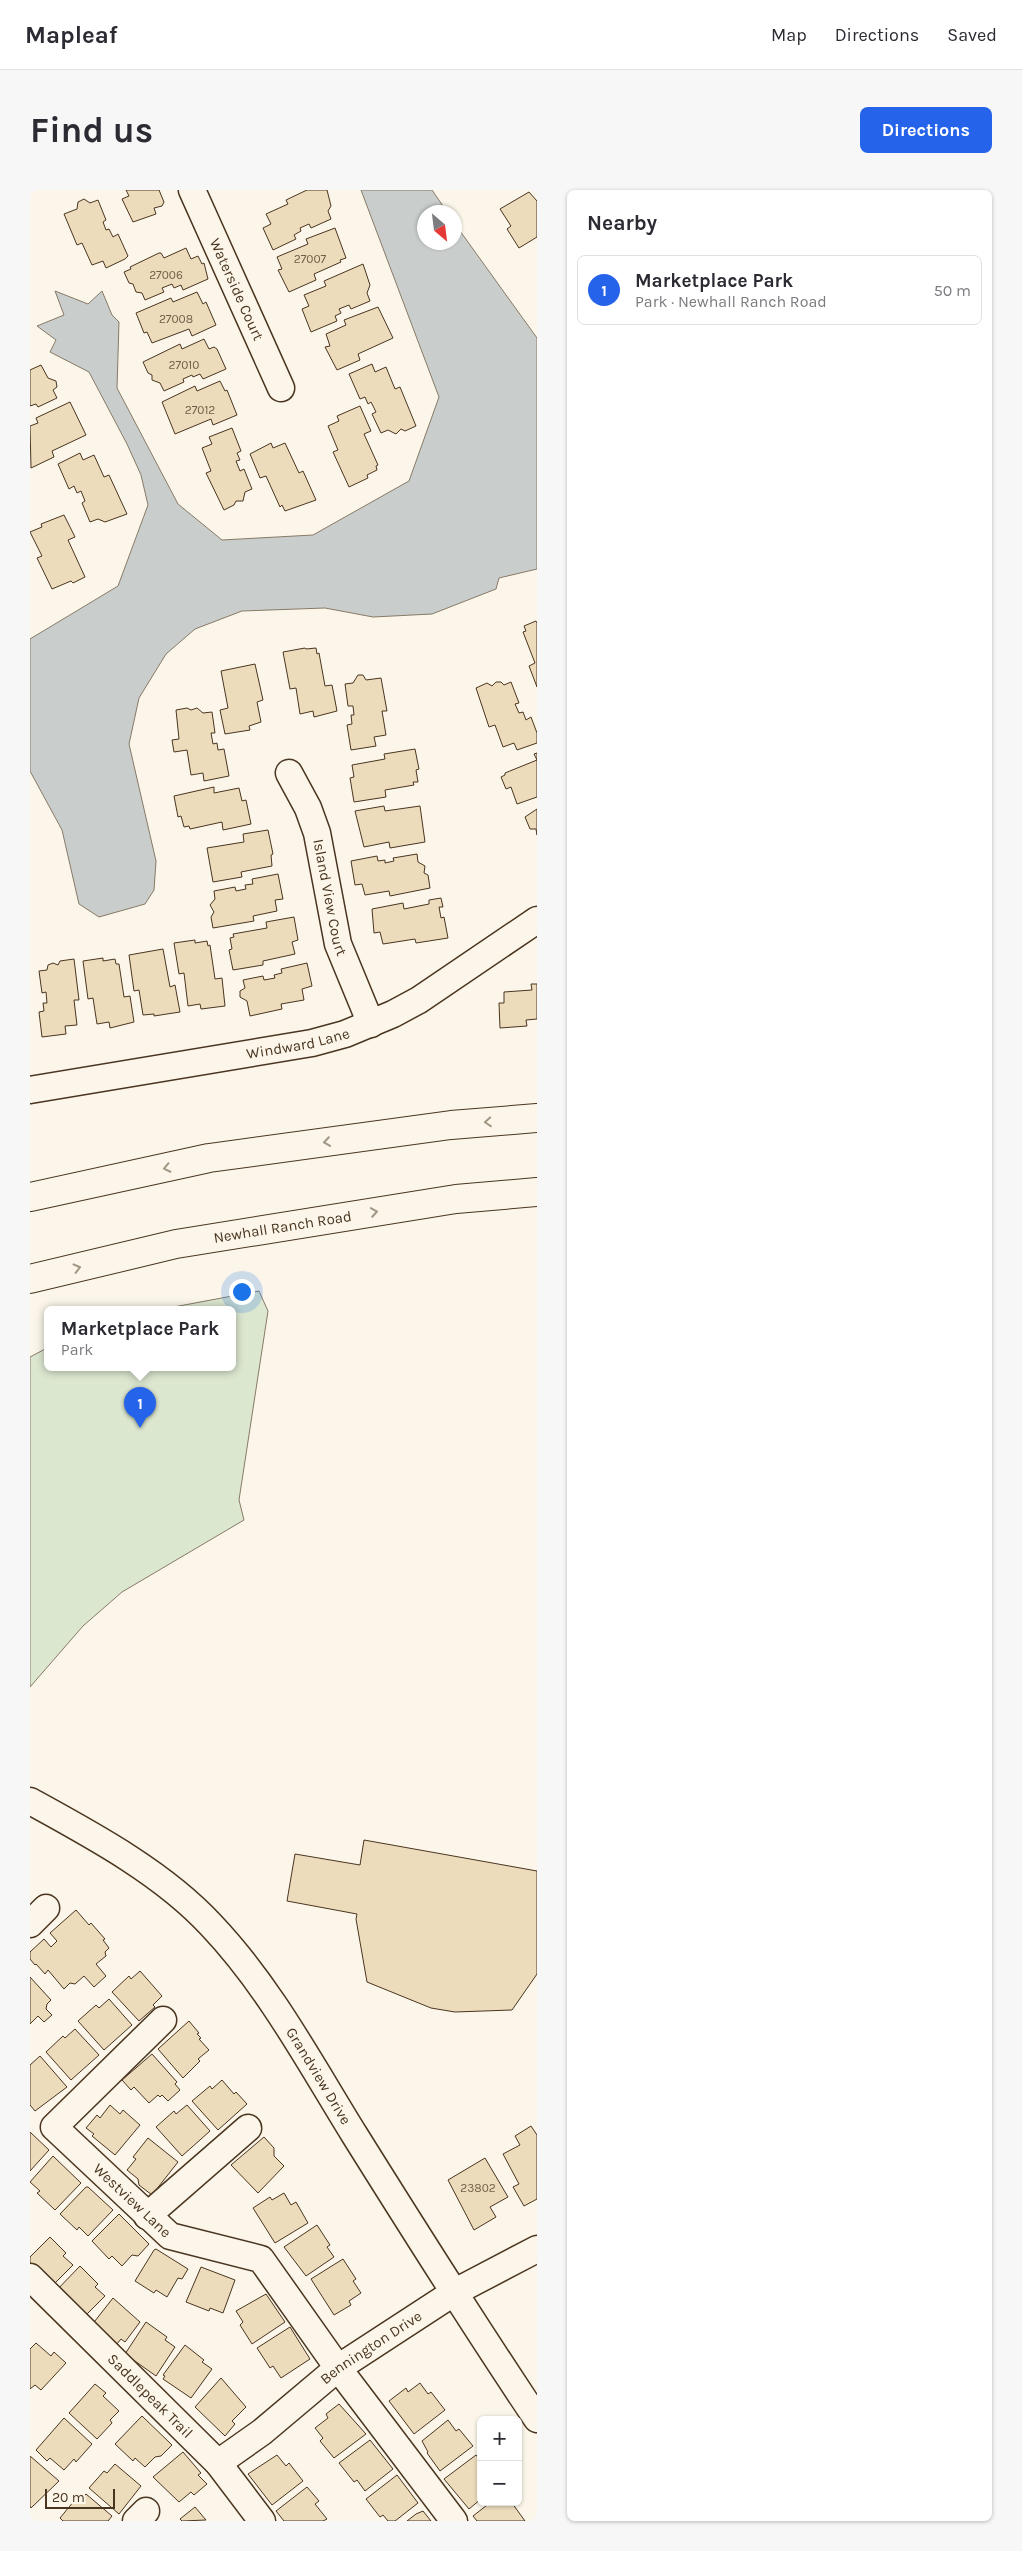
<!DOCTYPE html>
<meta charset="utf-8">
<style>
body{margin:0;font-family:Karla,sans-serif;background:#f7f7f7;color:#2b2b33}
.controls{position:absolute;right:15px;bottom:15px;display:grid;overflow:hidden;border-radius:8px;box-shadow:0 1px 4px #0004}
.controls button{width:45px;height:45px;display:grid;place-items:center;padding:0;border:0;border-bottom:1px solid #e1e1e2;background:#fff;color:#2b2b33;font:25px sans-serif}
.compass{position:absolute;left:387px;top:15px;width:45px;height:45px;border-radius:50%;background:#fff;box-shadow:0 1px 4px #0004;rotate:152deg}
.scale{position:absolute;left:15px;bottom:12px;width:70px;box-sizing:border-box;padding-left:5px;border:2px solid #4a3520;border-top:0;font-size:14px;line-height:18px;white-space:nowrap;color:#4a3520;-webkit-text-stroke:4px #fbf6e9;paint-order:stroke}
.you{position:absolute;left:211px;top:1101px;width:18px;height:18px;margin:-12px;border:4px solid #fff;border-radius:50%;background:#1a73e8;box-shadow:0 0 0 8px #1a73e833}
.badge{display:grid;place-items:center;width:32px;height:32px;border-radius:50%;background:#2563eb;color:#fff;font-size:16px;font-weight:700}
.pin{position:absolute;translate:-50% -41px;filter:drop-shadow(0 1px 2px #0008)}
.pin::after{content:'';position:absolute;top:26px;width:18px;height:15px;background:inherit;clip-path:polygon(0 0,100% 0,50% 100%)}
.popup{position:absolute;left:14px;top:1116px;width:192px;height:65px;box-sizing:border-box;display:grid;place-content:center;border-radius:8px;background:#fff;filter:drop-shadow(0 1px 4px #0005);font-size:16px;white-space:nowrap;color:#7c7c81}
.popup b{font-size:19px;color:#2b2b33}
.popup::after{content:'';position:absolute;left:50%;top:100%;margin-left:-10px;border:10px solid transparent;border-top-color:#fff}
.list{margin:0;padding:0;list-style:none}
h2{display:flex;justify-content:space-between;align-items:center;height:65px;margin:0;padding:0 20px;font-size:21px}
h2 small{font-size:16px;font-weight:400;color:#7c7c81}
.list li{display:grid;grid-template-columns:32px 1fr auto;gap:15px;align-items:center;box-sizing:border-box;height:70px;margin:0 10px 10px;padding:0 10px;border:1px solid #e1e1e2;border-radius:8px}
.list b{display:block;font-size:19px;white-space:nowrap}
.list p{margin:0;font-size:16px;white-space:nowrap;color:#7c7c81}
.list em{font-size:16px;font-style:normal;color:#7c7c81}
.map{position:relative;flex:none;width:507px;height:2331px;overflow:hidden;border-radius:8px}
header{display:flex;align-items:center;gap:30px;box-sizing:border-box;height:70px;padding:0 25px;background:#fff;border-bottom:1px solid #e1e1e2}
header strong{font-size:24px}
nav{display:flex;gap:28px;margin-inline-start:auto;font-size:18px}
.intro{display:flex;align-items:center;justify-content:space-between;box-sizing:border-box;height:120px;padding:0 30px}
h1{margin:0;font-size:35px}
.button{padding:12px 22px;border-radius:8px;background:#2563eb;color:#fff;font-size:18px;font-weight:700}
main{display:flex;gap:30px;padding:0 30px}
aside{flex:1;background:#fff;border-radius:8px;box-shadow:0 1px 4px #0004}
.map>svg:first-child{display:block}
.green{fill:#dce7d0;stroke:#887966}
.water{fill:#c9cecd;stroke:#887966}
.building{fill:#ecdcbc;stroke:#4a3520}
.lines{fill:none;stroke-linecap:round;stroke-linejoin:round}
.minor-casing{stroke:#4a3520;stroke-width:29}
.major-casing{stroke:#4a3520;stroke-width:30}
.minor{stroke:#fbf6e9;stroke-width:26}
.major{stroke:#fbf6e9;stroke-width:28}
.oneway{stroke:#a29684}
.labels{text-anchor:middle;stroke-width:4;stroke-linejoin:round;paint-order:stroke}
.number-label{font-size:12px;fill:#725f47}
.street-label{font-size:15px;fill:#4a3520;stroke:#fbf6e9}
</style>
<header>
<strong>Mapleaf</strong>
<nav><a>Map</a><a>Directions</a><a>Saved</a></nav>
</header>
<div class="intro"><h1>Find us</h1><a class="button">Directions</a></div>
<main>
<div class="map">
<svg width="507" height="2331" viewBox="0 0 507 2331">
<rect width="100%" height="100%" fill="#fbf6e9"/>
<path class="green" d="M229,1101l9,20 -29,189 5,20 -122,72 -39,34 -53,61v-330l17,-9 1,19h184v-58h-69z"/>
<path class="water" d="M331,0h71l15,22h-23v30h30l1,-18 82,114v231l-38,9 -3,11 -64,25 -59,3 -48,-9 -83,3 -47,18 -29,25 -27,44 -10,46 27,117 -2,29 -9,14 -46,13 -20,-13 -17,-74 -32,-59v-132l88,-53 30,-81 -7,-30 -14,-31 -38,-72 -39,-20 6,-12 -19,-14 27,-11 -9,-24 33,13 14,-13 10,24 7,7 -2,66 61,116 44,36 91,-5 96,-54 30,-84z"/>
<path class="building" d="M96,0h33l5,12 -2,4 -8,2 2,6 -23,8 -11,-23 7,-3z
M277,0h20l4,16 -3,5 3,8 -20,9 -2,-4 -9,4 1,3 -7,4 2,4 -23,11 -10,-22 8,-4 -5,-10 22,-10 -2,-4z
M499,2l8,9v36l-18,11 -12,-19 4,-3 -11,-17z
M54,9l6,4 8,-3 8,20 -3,2 3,8 3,-1 4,8 5,-3 10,22 -3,3 -19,9 -3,-7 -11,4 -10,-22 -5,2 -13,-31 13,-5 1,-7z
M305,38l11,30 -6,2 1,2 -27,12 2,6 -27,12 -11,-22 4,-1 -5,-12 31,-13 -2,-5z
M156,58l5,11 7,-3 4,8 2,-1 4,16 -25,11 -2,-5 -7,3 -2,-4 -10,4 2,4 -19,8 -3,-7 -6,-1 -3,-8 -4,-1 -5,-11 7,-3 -1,-2 29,-14h2l3,5z
M333,74l7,21 -3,8 3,8 -19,8 -2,-4 -10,4 2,4 -6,3 2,5 -26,11 -9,-23 7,-3 -5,-11 22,-9 -2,-5z
M167,102l6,12 3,-2 10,23 -24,11 -3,-7 -37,14 -5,-11 -3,1 -8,-20 35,-15 2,4z
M348,117l15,31 -35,16 2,6 -23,10 -12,-23 5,-1 -4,-12 20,-9 -2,-5z
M174,149l5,10 5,-2 3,2 9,20 -23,10 -3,-5 -7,3 -1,-2 -9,4 1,3 -20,9 -4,-8 -8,-3v-5l-4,-2 -5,-11 37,-18 2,5z
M342,174l3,8 11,-5 9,22 5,-2 16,39 -11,5 -4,-2 -5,5 -8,-4 -7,3 -9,-19 4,-2 -5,-10 -3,2 -3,-7 -5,2 -11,-25z
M11,175l7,13 8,3 1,6 -4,3 4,8 -19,9 -2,-3 -6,2v-36z
M190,191l5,10 2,-1 10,25 -24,10 -2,-6 -36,15 -13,-32 33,-16 2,5z
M40,212l16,33 -34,16 2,6 -23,11 -1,-42 8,-3 -2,-5z
M330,216l11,25 -7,3 14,31 -2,1 1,4 -10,5 1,3 -19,9 -16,-35 5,-2 -10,-24 11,-5 -2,-5z
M202,238l9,23 -4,2 3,7 -4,1 4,10 4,-2 8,20 -7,3 -2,9h-7l-2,4 -10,5 -18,-37 5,-2 -9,-23 10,-4 -3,-7z
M241,253l2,5 12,-5 14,30 4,-2 13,29 -31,11 -3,-6 -2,2 -14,-31 -6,2 -10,-24z
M50,263l3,7 11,-5 10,22 5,-2 18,39 -22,8 -7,-3 -8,3 -8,-19 3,-2 -4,-10 -4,2 -3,-7 -5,3 -11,-25z
M34,325l11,22 -7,3 17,37 -12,6 -2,-2 -19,8 -15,-31 5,-2 -12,-24 12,-5 -1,-3z
M506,431l1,2v64l-8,-21 6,-3 -12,-31 3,-1 -2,-5z
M275,458l1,1 10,-1 1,6 2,-1 6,33 7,-1 5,26 -23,6 -1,-6 -13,3 -4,-26 -6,1 -7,-37z
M225,474l8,36 -6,2 4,20 -12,4 1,4 -25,4 -5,-24 8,-2 -7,-37z
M328,485h5l3,5 15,-2 6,33h-5l4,24 -12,2 2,9 -25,4 -4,-25 5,-1 -1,-9h3l-1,-9h-5l-3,-22 8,-1z
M466,492h5l3,3 7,-3 8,21 -4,1 4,9 4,-1 3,8 5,-3 6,16v10l-20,7 -3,-7 -11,4 -8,-22 -6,2 -13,-39 11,-5 5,3z
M157,518l4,2 6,-2 6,5 9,-1 3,21h-4l2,11 4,-1 1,7 6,-1 5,27 -25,5 -1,-8 -12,2 -4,-25 -13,2 -2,-12 7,-1 -3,-29z
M385,559l4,20 -3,1 2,12h-5l1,3 -29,5 1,7 -32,5 -4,-24 4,-1 -2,-12 33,-6 -1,-5z
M507,563v44l-20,7 -6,-17 -5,2 -5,-12 4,-2v-2l32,-13 -3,-6z
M184,597v6l25,-5 3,13 4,-1 5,24 -28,6 -1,-8 -32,7 -1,-3 -5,1 -3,-11 -3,1 -4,-21z
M354,616l1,5 35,-5 5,36 -35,6 -1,-6 -25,5 -9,-36z
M507,619v26l-1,-6h-6l-5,-12z
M238,640l5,24 -2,1 1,11 -31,6 1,5 -29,5 -6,-34 37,-6 -1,-8z
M387,664l1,8 7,4 -1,7 4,2 2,13 -40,8 -1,-5 -24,4 -3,-11 -7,1 -4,-24 26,-5 1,5 7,-1v3l9,-2 -1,-3z
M248,684l5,25 -8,1 2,11 -24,5 1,5 -41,7 -2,-11 3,-5 -4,-7 5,-6 -1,-8 21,-4 1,4 10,-2 -1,-4 8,-1 -1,-5z
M411,708l2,9h-4l2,11 3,-1 4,21 -32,5 -1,-4 -32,5 -3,-12 -6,1 -2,-24 31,-6 1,6 25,-5v-4z
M264,727l4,23 -6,2 3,12 -32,7v4l-30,5 -4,-20 3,-1 -2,-11 4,-1 -1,-3 34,-6 -1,-6z
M165,750v3l12,-2 1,5 2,-1 5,34 7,-1 3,28 -24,3 -1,-5 -12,2 -4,-33 -5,1 -5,-31z
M133,759l7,38 5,-2 5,27 -26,4v-2l-11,1 -4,-25 -5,1 -5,-36z
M73,768v3l12,-2 1,5h3l5,33 6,-1 4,26 -24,6 -1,-6 -12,2 -4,-26 -5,1 -5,-38z
M44,769l5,41h-5l3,25 -12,1 1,8 -24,3 -3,-25 5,-1 -1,-8h4l-1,-11 -4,1 -3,-22 8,-1 1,-5 5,-2 5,2 2,-4z
M277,773l5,23 -10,3 2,11 -23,4 1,5 -32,7 -3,-15 -7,-4v-6l5,-3 -2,-8 20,-4 1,4 11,-2 -1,-3 8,-2 -1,-4z
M501,794h6v35l-11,1 1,6 -27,2 -1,-25h5v-11l28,-2z
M334,1650l173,31v103l-25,36 -57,2 -24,-4 -64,-26 -11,-63 1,-5 -70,-13 8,-47 65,11z
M46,1720l13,15 2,-2 14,16 -2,1 6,8 -4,4 1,4 -10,8 10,12 -12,11 -10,-11 -9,8 -5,-1 -6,6 -16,-19 -3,4 -9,-10 -1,1 -5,-6v-7l14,-13 7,8 6,-6 -7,-8z
M110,1781l22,25 -9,9 2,2 -16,14 -27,-29 17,-16 2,3z
M0,1787l21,23 -4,4 -1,5 6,6 -8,7 -6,-6 -8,8z
M79,1809l23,26 -28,25 -26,-29 18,-16 3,3z
M159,1831l10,12 -2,1 4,4 -2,1 10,11 -11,9 2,2 -17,17 -25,-29z
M45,1839l24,26 -28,25 -25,-28 17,-16 2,2z
M122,1864l25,28 -2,2 5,6 -12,11 -6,-6 -2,2 -2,-2 -9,8 -15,-16 -3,3 -9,-10z
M10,1866l27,31 -32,24 -5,-6v-40z
M192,1890l12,14 2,-2 11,12 -29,26 -26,-29 18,-15 2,3z
M80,1915l10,9 3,-4 17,15 -25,30 -23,-19 2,-2 -8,-6 11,-13 3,3z
M157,1915l23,26 -28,25 -26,-29 18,-16 2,3z
M501,1936l6,9v64l-13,7 -11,-19 6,-3 -16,-30 17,-9 -5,-9z
M0,1942l19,18 -19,21z
M234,1947l10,11v8l10,10 -26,27 -27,-28z
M118,1948l30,24 -26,33 -13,-10 -1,-6 -11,-9 9,-11 -3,-2z
M23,1966l28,27 -26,27 -18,-17 3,-2 -10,-9z
M455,1968l23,39 -18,10 6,10 -22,13 -26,-50z
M56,1997h2l25,23 -25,26 -9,-9 -2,3 -17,-16z
M254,2003l7,12 5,-3 12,21 -33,20 -22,-35 17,-11 2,3z
M89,2024l30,30 -11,12 -6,-1 -10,11 -10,-10 -3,3 -17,-18z
M287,2035l13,20 -3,2 7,10 -28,19 -22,-29z
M20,2047l16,16 -3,3 10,9 -25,25 -18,-17v-16z
M126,2059l32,20 -6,10 -4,-1 -11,19 -11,-7 -2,3 -19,-12 19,-31z
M313,2069l13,20 -3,2 8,12 -12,8 2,4 -17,10 -23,-36z
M50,2076l18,18 -3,3 10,9 -19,19 -34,-20z
M171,2077l34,13 -12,33 -13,-5 -1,3 -23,-9z
M236,2104l19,28 -33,22 -12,-19 3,-3 -7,-11z
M83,2108l27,24 -15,20 -4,-3 -5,6 -25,-19z
M116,2132l21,15 -2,3 10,7 -19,29 -31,-22z
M260,2137l20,32 -29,19 -8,-12 -3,2 -13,-20z
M6,2153l15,13 3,-4 12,11 -25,27 -6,-5 -5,4v-40z
M155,2155l19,15 -2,2 10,7 -21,29 -28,-19 2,-3 -2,-1z
M191,2188l25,29 -14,14 3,3 -10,12 -30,-29z
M390,2193l8,11 3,-2 14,18 -31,24 -25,-33 17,-13 2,4z
M65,2194l11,9 -3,3 16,15 -9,9 2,3 -15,16 -28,-26z
M309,2214l27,30 -32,24 -14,-17 3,-3 -8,-10 13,-10 -2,-4z
M112,2226l30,29 -11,11 -6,1 -10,10 -10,-9 -2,3 -18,-17z
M34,2228l28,26 -16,18 -2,-3 -10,11 -14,-12 -3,3 -11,-11z
M418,2230l8,11 3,-2 14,17 -33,25 -13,-18 1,-1 -6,-11z
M340,2250l23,29 -28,22 -8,-11 -3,2 -15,-19z
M153,2262l18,21 -3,2 9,9 -13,11 -3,-3 -12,10 -26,-25z
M247,2265l9,11 3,-3 14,18 -31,24 -24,-31z
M446,2265l5,6v38l-12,10 -25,-30z
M0,2266l29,25 -28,27 -1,-2z
M85,2274l26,22 -22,28 -30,-26 15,-17 3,2z
M367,2285l21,28 -23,18h-7l-5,-6 -3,2 -14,-18z
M277,2297l12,14 -4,3 12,15 -4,2h-39l-8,-10z
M56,2304l26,22 -4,5h-45l-3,-3 14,-17 3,3z
M461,2312h16l2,3 3,-2 13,18h-48l-4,-5z
M165,2317l11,13 -24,1 -2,-2z
M393,2321l8,10h-24l9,-7z"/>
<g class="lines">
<g class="minor-casing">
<g id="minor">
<path id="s1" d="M162,0l89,198"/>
<path id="s2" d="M259,583l19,35 9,25 21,111 33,80"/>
<path id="s3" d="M0,900l282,-47 33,-9 48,-20 26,-14 118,-80"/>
<path id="s4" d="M0,1611c62,34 133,72 181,124 58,61 99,138 143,209 60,96 120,191 183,285"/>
<path d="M0,1734l16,-16"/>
<path id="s5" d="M133,1830l-109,107 116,109 91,23 77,109 116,153"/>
<path d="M117,2026l101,-88"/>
<path id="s6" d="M0,2087l188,186 44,58"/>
<path id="s7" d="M188,2273l44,-31 76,-64 115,-75 84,-44"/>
<path d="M106,2331l10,-10"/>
</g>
</g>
<g class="major-casing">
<g id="major">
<path d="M0,1007l179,-39 242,-33 86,-7"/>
<path id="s8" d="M0,1089l146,-35 280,-45 81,-7"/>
</g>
</g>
<use href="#minor" class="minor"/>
<use href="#major" class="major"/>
</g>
<defs><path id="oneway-chevron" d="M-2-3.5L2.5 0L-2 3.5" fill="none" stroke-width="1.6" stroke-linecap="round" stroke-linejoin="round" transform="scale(1.25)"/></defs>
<g class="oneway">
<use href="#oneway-chevron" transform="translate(458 932) rotate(175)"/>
<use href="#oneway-chevron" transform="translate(297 952) rotate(172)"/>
<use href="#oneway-chevron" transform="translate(137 978) rotate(168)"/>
<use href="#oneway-chevron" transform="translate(344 1022) rotate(-9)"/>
<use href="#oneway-chevron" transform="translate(47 1078) rotate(-14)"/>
</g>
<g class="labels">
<g class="number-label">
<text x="280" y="73">27007</text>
<text x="136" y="89">27006</text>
<text x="146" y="133">27008</text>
<text x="154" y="179">27010</text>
<text x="170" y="224">27012</text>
<text x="448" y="2002">23802</text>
</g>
<g class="street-label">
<text dy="5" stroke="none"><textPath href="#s1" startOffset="109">Waterside Court</textPath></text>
<text dy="5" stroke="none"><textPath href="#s2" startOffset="132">Island View Court</textPath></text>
<text dy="5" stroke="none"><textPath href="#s3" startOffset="272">Windward Lane</textPath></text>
<text dy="5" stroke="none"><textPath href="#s8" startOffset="258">Newhall Ranch Road</textPath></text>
<text dy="5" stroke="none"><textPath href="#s4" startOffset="406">Grandview Drive</textPath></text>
<text dy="5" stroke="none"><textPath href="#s5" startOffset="260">Westview Lane</textPath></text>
<text dy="5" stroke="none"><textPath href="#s7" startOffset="192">Bennington Drive</textPath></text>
<text dy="5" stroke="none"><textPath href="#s6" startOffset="169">Saddlepeak Trail</textPath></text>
</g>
</g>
</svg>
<div class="controls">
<button>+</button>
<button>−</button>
</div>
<svg class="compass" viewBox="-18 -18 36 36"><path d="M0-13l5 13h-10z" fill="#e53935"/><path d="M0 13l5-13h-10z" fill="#7c7c81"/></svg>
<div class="scale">20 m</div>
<div class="you"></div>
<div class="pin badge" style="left:110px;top:1238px">1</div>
<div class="popup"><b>Marketplace Park</b>Park</div>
</div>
<aside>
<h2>Nearby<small></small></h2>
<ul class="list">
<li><span class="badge">1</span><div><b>Marketplace Park</b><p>Park · Newhall Ranch Road</p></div><em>50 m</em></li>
</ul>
</aside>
</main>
